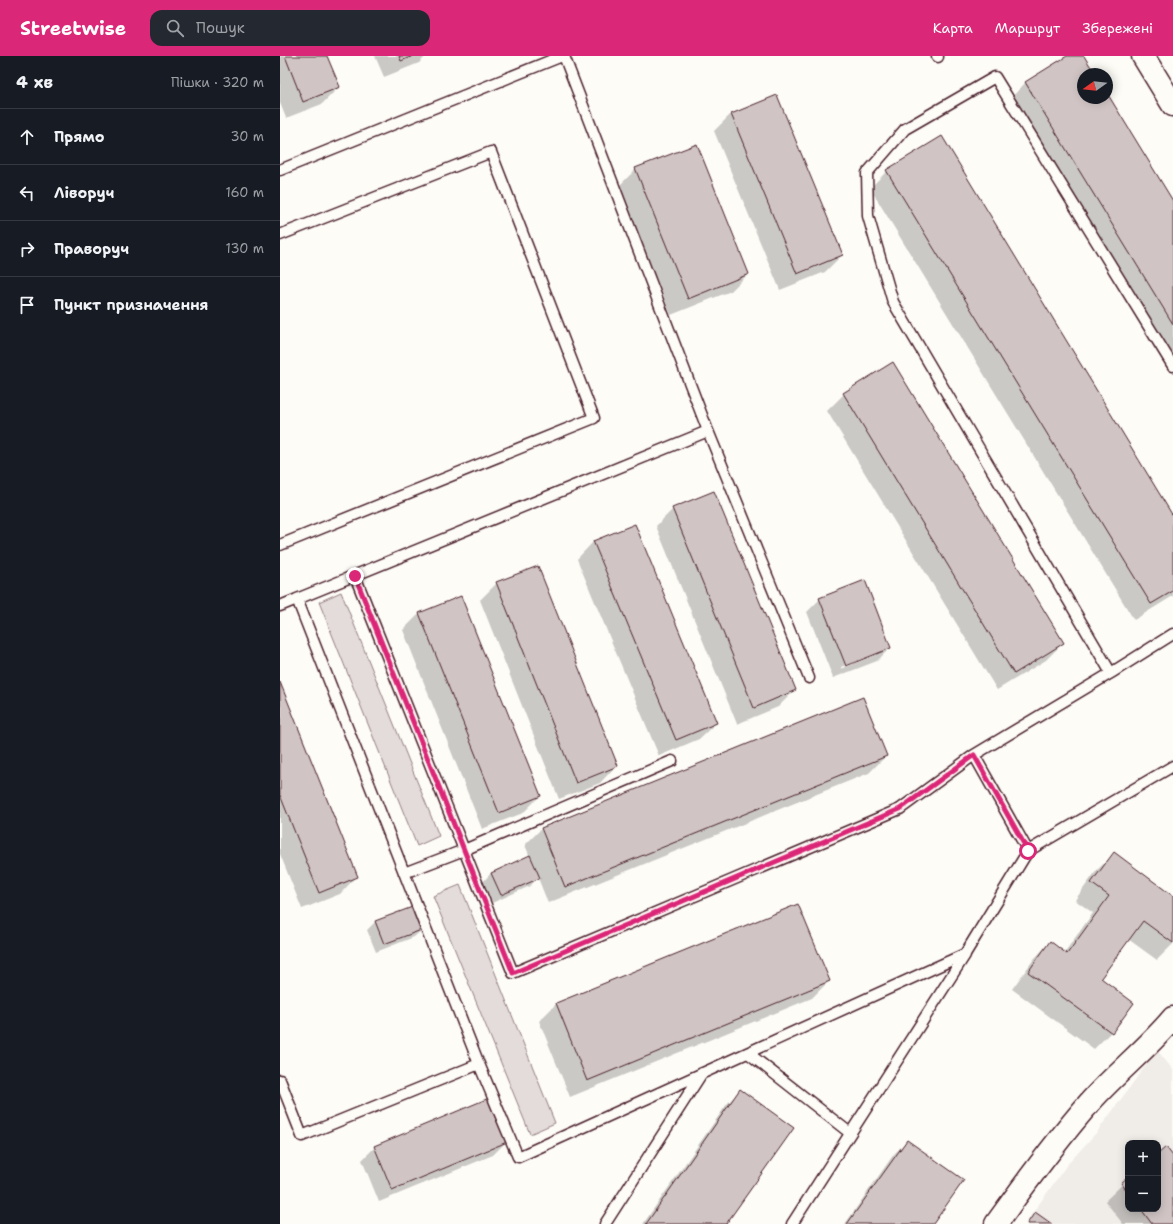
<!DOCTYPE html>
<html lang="uk">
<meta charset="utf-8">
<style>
body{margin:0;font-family:"Shantell Sans",sans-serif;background:#242831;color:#f1f3f6}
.controls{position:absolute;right:12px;bottom:12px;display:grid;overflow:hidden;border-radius:8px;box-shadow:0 2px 10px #0003}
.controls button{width:36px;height:36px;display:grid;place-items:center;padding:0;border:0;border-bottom:1px solid #363941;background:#171b24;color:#f1f3f6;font:20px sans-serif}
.compass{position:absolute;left:797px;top:12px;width:36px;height:36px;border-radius:50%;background:#171b24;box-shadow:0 2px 10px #0003;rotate:255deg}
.stop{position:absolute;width:12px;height:12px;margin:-9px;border:3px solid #db2777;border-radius:50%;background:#fff}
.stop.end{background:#db2777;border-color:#fff;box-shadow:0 1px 4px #0008}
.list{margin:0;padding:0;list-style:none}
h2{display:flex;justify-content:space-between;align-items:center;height:52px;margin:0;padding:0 16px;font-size:17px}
h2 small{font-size:13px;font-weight:400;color:#9ea1a6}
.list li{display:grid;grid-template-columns:26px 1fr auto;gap:12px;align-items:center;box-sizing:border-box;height:56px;padding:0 16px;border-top:1px solid #363941}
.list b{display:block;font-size:15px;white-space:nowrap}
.list em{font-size:13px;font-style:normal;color:#9ea1a6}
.icon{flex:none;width:22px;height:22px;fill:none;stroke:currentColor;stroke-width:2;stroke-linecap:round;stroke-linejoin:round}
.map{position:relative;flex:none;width:893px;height:1168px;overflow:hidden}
header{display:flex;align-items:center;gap:24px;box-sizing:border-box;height:56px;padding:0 20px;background:#db2777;color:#fff}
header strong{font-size:19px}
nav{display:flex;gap:22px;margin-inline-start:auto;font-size:14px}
.search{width:280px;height:36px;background:#242831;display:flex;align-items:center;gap:10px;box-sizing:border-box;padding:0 14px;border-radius:12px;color:#9ea1a6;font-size:15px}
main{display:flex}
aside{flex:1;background:#171b24}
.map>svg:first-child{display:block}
.built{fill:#f0ece8;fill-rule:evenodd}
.green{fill:#e3dcda;stroke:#967e82}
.shadow{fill:#0003;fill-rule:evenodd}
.building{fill:#d0c5c4;stroke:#4a1f2b}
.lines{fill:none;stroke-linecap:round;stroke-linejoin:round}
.lane-casing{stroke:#4a1f2b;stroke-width:13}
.secondary-casing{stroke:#4a1f2b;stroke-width:25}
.highway-casing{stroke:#4a1f2b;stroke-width:25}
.lane{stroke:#fdfcf7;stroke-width:10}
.secondary{stroke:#fdfcf7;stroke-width:22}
.highway{stroke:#fdfcf7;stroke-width:22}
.route{stroke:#db2777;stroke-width:5}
</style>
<header>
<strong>Streetwise</strong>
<div class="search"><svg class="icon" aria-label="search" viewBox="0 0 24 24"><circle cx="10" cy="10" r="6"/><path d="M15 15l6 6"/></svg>Пошук</div>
<nav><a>Карта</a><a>Маршрут</a><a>Збережені</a></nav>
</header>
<main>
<aside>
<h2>4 хв<small>Пішки · 320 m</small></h2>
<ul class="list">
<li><svg class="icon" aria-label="ahead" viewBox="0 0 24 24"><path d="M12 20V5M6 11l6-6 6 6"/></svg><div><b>Прямо</b></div><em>30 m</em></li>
<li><svg class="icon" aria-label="left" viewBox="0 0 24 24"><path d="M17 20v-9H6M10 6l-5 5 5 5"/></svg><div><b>Ліворуч</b></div><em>160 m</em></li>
<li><svg class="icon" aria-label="right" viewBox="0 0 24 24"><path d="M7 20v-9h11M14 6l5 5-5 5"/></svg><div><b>Праворуч</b></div><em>130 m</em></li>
<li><svg class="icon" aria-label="arrive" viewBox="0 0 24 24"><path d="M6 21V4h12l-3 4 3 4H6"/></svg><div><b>Пункт призначення</b></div></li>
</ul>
</aside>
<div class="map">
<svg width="893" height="1168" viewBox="0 0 893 1168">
<rect width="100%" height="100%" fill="#fdfcf7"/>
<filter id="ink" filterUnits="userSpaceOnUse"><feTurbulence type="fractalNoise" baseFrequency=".025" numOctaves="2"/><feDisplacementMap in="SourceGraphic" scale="8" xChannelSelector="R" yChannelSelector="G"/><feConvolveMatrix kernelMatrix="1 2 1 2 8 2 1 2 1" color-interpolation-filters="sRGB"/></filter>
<g filter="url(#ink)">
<path class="built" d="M877,994l16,20v154h-148l41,-58 31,-34zM848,1087h30v66h-30z"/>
<path class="green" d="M61,536l98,244 -22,10 -98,-244z
M180,829l95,238 -25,11 -97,-238z"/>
<path class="shadow" d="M0,0h46l13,31 -17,17 -36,14 -6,-15z
M95,0h51l-7,7 -35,14z
M789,0h14l11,18h-11v24h24v-3l66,108v165l-164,-268 16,-17z
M451,58l111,141 -17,17 -45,18 -66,-159z
M356,113l112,105 -17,17 -60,24 -52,-129z
M607,115l286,347v78l-39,24 -264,-432z
M564,338l219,249 -17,17 -49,30 -170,-279z
M393,453l122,181 -17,17 -41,17 -81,-198z
M354,469l82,198 -17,16 -40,17 -82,-197 16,-17z
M217,527l119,183 -16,17 -41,16 -79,-199z
M540,543l70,49 -13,13 -44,17 -26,-66zM596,597v2l-35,14v-2z
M140,557l120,183 -17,17 -41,16 -79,-199z
M0,628l76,193 -16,17 -38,15 -22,-55z
M606,700l-17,17 -321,130 -10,-25 -8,8 -38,17 -9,-21 8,-9 39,-16 -5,-12 17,-17z
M834,798l59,43v47l-16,16 -29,-21 -28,39 32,25 -21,29 -17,17 -82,-60 22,-30 16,-17 14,11 29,-40 -18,-13 22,-30z
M518,849l31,76 -17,17 -242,99 -31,-76 17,-17z
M96,865l47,8 -9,8 -38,15 -9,-22z
M460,1035l-15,133h-82l84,-120z
M627,1085l24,83h-86l49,-70z
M226,1086l-13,13 -114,47 -17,-42 13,-13z
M878,1099l15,3v66h-50l-18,-23 23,-22v30h30z"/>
<path class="building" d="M5,0h42l13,31 -37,15z
M119,0h14l-12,5z
M787,0h17l11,18h-12v24h24v-5l66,108v123l-148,-242z
M497,39l66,160 -46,19 -66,-160z
M662,80l231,380v75l-22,13 -265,-434z
M417,88l52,130 -61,25 -53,-131z
M613,306l171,281 -50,31 -171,-281z
M434,435l82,199 -42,18 -82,-200z
M355,468l82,199 -41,17 -83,-199z
M258,510l80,200 -42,17 -80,-201z
M585,524l26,68 -45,18 -27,-68z
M181,540l80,200 -42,17 -80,-200z
M0,626l78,195 -39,16 -39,-98z
M583,641l24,59 -322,131 -24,-59z
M834,796l59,44v47l-30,-22 -42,57 33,25 -22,30 -84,-61 22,-31 17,13 42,-58 -18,-13z
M250,799l10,23 -39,17 -10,-22z
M518,848l32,77 -243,100 -31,-78z
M135,850l9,23 -40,15 -9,-23z
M460,1033l54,39 -68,96h-80z
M209,1042l18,44 -115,48 -18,-44z
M627,1084l57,40 -31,44h-86z
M886,1091l7,9v68h-21l-11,-15h17v-55z
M848,1121v15l-7,-9z
M755,1156l17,12h-25z"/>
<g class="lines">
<g class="lane-casing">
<path id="lane" d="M657,0l1,1
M0,114l282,-114
M0,179l211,-83 103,266 -314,127
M893,310l-178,-289 -90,52 -38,44 1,43 25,86 218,371 62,-39
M428,375l101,247
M75,520l158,397 387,-164 74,-54 54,96 -63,103 -447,203 -39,-93
M17,543l411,-168 -144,-375
M0,550l17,-7 182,465 -177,72 -22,-56
M694,699l137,-82
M748,795l145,-85
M124,817l60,-23 208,-89
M468,997l102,80
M325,1168l97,-151
M512,1168l173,-269"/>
</g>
<g class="secondary-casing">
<path id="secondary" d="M863,0l30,49"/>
</g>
<g class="highway-casing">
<path id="highway" d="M716,1168c30,-42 61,-84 95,-123 26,-29 57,-53 82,-83"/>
</g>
<use href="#lane" class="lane"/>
<use href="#secondary" class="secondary"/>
<use href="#highway" class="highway"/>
</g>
</g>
<g class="lines" filter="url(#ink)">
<path class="route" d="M75,520l158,397 387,-164 74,-54 54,96"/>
</g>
</svg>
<div class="controls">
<button>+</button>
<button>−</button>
</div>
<svg class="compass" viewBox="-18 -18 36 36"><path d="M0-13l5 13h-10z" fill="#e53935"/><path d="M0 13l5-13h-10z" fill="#9ea1a6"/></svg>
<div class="stop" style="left:748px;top:795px"></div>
<div class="stop end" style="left:75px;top:520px"></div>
</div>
</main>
